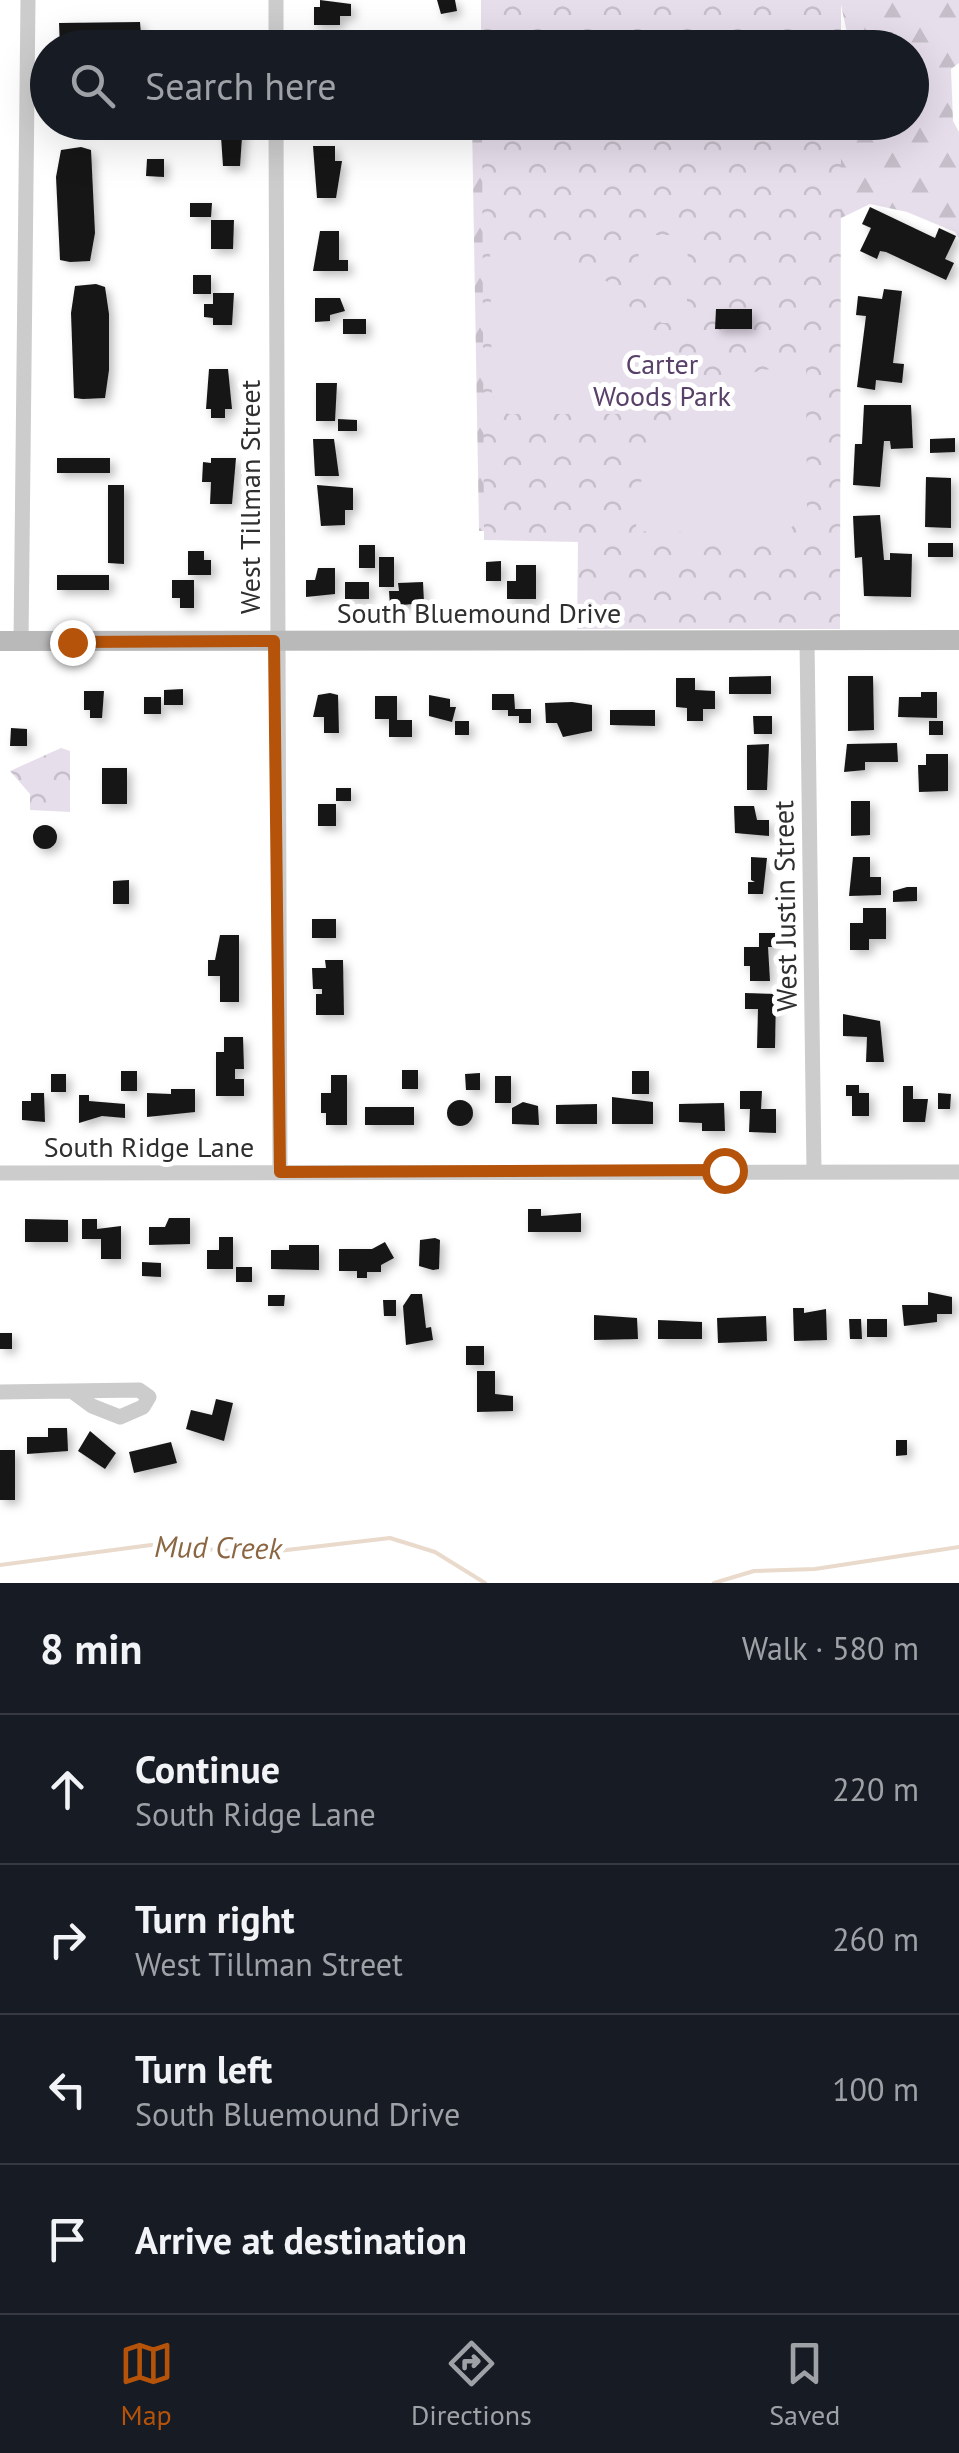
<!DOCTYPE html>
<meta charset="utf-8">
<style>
body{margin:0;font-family:"PT Sans",sans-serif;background:#242831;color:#f1f3f6}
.stop{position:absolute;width:30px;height:30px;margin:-22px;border:8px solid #b45309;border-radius:50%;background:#fff}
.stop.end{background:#b45309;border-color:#fff;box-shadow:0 2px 10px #0008}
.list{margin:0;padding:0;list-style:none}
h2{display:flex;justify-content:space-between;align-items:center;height:130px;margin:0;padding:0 40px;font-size:42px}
h2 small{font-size:32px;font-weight:400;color:#9ea1a6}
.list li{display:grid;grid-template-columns:65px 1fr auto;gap:30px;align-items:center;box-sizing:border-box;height:150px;padding:0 40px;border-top:2px solid #363941}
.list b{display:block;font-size:38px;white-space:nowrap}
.list p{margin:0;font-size:32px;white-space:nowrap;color:#9ea1a6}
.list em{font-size:32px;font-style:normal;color:#9ea1a6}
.icon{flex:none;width:55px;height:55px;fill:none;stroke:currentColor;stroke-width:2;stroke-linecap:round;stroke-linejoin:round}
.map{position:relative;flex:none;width:959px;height:1583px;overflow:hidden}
.search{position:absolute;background:#171b24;box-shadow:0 10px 40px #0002;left:30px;right:30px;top:30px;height:110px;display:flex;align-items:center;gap:25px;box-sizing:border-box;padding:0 35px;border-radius:55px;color:#9ea1a6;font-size:38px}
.sheet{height:730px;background:#171b24}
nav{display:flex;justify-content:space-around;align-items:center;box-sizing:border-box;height:140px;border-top:2px solid #363941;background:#171b24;font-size:28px;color:#9ea1a6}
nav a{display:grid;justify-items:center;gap:5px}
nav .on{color:#b45309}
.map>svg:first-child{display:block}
.forest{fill:url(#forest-firs)}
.park{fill:url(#park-crowns)}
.garden{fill:#e6deeb}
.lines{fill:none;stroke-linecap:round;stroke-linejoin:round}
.stream{stroke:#e9dacc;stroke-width:4}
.building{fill:#161616;filter:url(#shadow)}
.minor{stroke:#ccc;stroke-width:15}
.secondary{stroke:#b9b9b9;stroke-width:20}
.route{stroke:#b45309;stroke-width:12}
.labels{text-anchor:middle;stroke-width:10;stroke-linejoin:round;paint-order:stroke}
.park-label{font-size:28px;fill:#594068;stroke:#fff}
.street-label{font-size:28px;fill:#2f2f2f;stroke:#fff}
.water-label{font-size:30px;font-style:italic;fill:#8b6643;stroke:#fff}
</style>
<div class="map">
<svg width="959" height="1583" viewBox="0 0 959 1583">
<defs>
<pattern id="forest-firs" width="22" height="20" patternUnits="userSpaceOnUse" patternTransform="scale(2.5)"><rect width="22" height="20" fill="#e6deeb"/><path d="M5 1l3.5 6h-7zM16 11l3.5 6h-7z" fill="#c6bfca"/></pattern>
<pattern id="park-crowns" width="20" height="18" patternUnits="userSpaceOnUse" patternTransform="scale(2.5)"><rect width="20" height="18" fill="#e6deeb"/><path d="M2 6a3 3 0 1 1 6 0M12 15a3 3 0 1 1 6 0" fill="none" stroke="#c6bfca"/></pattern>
<filter id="shadow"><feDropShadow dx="4.5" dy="4.5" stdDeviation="5" flood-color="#0004"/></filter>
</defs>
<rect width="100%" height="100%" fill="#fff"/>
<path class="forest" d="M840,0h119v63l-8,6 2,52 6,11v106l-4,-6 -48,-20 -37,-8 -33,16 -347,311h-11l-7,-408 440,-1v-74l-62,-1z"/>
<path class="park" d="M481,0h360v47h-360z
M482,123h359l-1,506h-263l1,-87 -94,-2z
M61,748l9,3v61l-40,-2v-16l-20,-23z"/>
<path class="garden" d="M638,235h49l1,32 -49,1z
M490,246c102,-6 176,65 167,168h-149l-16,-19z
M661,293h26v30h-26z
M806,365l1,147 -24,24 -147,-5c0,-109 67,-161 170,-166z"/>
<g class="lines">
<path class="stream" d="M0,1565l151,-20 110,8 129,-15 45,14 50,31
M714,1583l40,-12 61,-2 144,-22"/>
</g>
<path class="building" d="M320,0l31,4v12h-11v9h-26v-18h6z
M437,0h18l2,11 -16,3z
M140,22l2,25h-38v-5h-7v6h-37l-1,-25z
M220,122l23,1 -3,43h-17z
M313,146h22v15h7l-6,37h-19z
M81,147l10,3 4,83 -5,28 -20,1 -10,-2 -4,-83 5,-27z
M147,159h17v18l-18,-1z
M190,203h22l-1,14h-21z
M870,207l65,31 4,-10 17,8 -11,23 9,4 -8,17 -60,-28 -6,-1 -3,8 -17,-8 11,-23 -9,-4z
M211,220h23l-1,29h-22z
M320,231h19v29h9v11h-35z
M193,275h18v19h-18z
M96,284l9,3 4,27v56l-4,28 -22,1 -9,-1 -3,-85 4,-27z
M884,289l18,2 -9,72 11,1 -2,19 -26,-3 -1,10 -18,-3 9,-71 -10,-1 2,-19 24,3z
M213,293h21l-2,32h-19v-7l-9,-1v-13h9z
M315,298h25l5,13 -15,4v6l-15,1z
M716,309h36v20h-37z
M343,319h23v15h-23z
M209,369h19l4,40h-7v9h-14v-9h-5z
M316,383h21l-2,38h-19z
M864,405h47l2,43 -22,1 -1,-8h-6l-4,46 -27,-2 2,-41h7z
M338,419l19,1v11h-19z
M955,438v14l-25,1v-14z
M313,439h21l5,37h-24z
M57,458h53v15h-53z
M211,458h25l-4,46h-22l1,-22h-9l1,-20 8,1z
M926,477l25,1v50l-26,-1z
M108,485h16v79l-16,-1z
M317,485l36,3v22h-8v15l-24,1z
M880,515l4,45h6v-7l22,1 -1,43 -47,-1 -2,-39 -7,1 -2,-42z
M928,543h25v14h-25z
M359,545h16v23h-16z
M188,551h16v9h7v15h-23z
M379,557h15v30h-15z
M501,561v20h-15v-19z
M516,565h20v34h-29v-18h9z
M318,568h17v26l-29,3v-17h9z
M57,575h52v15h-52z
M172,580h22v28h-14v-10h-8z
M345,582h24v17h-24z
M423,582l1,21 -34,3 -1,-15h10l-1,-8z
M771,676v18h-42v-17z
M848,676h25l1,54 -26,1z
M676,678h19v12l20,1v18h-12v12h-16v-13l-11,-1z
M183,689v16h-19v-15z
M84,691h20l-2,27h-12v-8h-6z
M921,692h16v26l-39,-1 1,-20h22z
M330,693l8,2 1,38h-15v-16h-11l5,-22z
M492,694h22l1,15h16v14h-12v-7h-11v-6h-16z
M429,695l21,4v8h6l-4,15 -23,-6z
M375,696h22v24h15v17h-23v-18h-14z
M144,697h17v17h-17z
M572,702l20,3v26l-29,6 -6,-14h-11l-1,-20z
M610,710h45v16l-45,-1z
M753,716h19v18h-18z
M455,721h14v14h-14z
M929,721h14v14h-14z
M11,728l16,1v17h-17z
M897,743l1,19h-33v8l-21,2 3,-28z
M769,744l-2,46h-20v-45z
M926,754h22v37l-29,1 -1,-27h8z
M102,768h25v36h-25z
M336,788h15v13h-15z
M851,801h19v34l-19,1z
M318,804h18v22h-18z
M734,806h20l3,14h12v16l-34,-3z
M33 837a12 12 0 1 1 24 0a12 12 0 1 1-24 0Z
M751,857l16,1 -4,36h-15v-12h7l-4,-2z
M853,857h17v20h11v18l-32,1z
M129,880v24h-16v-23z
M907,887h10v14l-24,1v-11z
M863,908h23v31h-17v11h-19v-27h13z
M312,919h24v19h-24z
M759,933h16v14h-7l2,34h-20v-15h-6v-19h15z
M220,935h19v67h-19v-26h-12v-16h7z
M325,960h18l1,55h-28v-21h6v-5h-9l-1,-21h14z
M745,993l31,1 -1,54h-18l1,-39h-13z
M843,1014l37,7 4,41h-18l1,-25 -24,-1z
M224,1037h19l1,32h-9v10h9v17h-28v-44h8z
M402,1070h16v19h-16z
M121,1071h16v20h-16z
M632,1071h17v23h-17z
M480,1073v17h-14l-1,-16z
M51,1074h15v18h-15z
M331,1075h16v50h-21v-12h-5v-20h10z
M495,1076h16v27h-16z
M846,1085h13v8h10v23h-17v-20h-6z
M903,1086h10v13h15l-3,23h-22z
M171,1089h24v23l-48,5v-24l24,1z
M740,1091h22l-1,18h15v24l-27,-1 1,-23h-10z
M31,1093h13l1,29 -23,-2v-19h9z
M938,1093l13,1 -1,15h-12z
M79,1095h10v6l36,3v14l-23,-2 -23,7z
M612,1097l41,5v22h-41z
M447 1113a13 13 0 1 1 26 0a13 13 0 1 1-26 0Z
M523,1102l15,4 1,19 -27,-1v-16z
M724,1103l1,28h-23v-8l-23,-1v-18z
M597,1104v20h-41v-19z
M365,1107h49v18h-49z
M528,1209h13v7l40,-3v19h-53z
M169,1218h21v26l-41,1v-18h16z
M25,1219l43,1v22h-43z
M82,1219h15v10l24,-3v33h-20v-20h-19z
M219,1237h14v32h-26v-19h12z
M435,1238l5,2 -1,29 -6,1 -14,-4 1,-26z
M385,1242l9,16 -13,7v7h-14v6h-10v-7h-18v-22h33z
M289,1245h30v25l-48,-1v-19h18z
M142,1262l19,1v14l-19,-1z
M236,1267h16v15h-16z
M928,1292l24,5v17h-15v8l-33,4 -2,-21h26z
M411,1294h11l4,34 5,-1 2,13 -27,5 -3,-39z
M268,1295h17l-1,11h-16z
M383,1300h13v16h-12z
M793,1308h11v5l22,-4 1,31 -33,1z
M594,1315l43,3 1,21 -44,1z
M766,1316l1,25 -49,2 -1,-25z
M849,1319h12l1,20h-12z
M867,1319h20v18h-20z
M658,1320l44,2v17h-44z
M0,1333h12v16h-12z
M466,1346h18v19h-18z
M477,1371h18v23l18,2v15l-36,1z
M216,1399l17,4 -9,38 -38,-12 5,-19 21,5z
M48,1428h19l1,23 -41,3v-17h21z
M90,1431l26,22 -11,16 -27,-18z
M896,1440h11v15l-11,1z
M171,1442l6,21 -43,10 -5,-21z
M0,1450h15v50h-15z"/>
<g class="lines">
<path class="minor" d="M276,48v-48
M276,122l4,1050
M807,640l7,531
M21,642l7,-642
M0,1173l959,-1
M0,1392l139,-2 10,7 -6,10 -23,10 -28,-11 -19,-14"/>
<path class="secondary" d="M0,641l959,-1"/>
</g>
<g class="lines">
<path class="route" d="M72,642l202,-1 6,531 444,-2"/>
</g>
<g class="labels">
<g class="park-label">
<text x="662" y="374">Carter<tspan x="662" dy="32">Woods Park</tspan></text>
</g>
<g class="street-label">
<text transform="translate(250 497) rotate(-90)" y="10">West Tillman Street</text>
<text x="479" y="623">South Bluemound Drive</text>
<text transform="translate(785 906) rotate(-91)" y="10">West Justin Street</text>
<text x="149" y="1157">South Ridge Lane</text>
</g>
<g class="water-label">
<text transform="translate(218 1548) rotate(1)" y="10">Mud Creek</text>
</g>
</g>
</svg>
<div class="stop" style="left:724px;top:1170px"></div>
<div class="stop end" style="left:72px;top:642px"></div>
<div class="search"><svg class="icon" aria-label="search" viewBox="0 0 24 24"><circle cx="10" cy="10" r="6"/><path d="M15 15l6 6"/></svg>Search here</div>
</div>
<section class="sheet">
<h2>8 min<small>Walk · 580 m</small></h2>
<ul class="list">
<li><svg class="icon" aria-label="ahead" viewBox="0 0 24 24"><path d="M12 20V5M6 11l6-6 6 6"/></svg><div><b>Continue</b><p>South Ridge Lane</p></div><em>220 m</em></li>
<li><svg class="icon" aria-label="right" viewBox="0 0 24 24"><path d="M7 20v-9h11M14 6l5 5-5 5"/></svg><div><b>Turn right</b><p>West Tillman Street</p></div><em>260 m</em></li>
<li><svg class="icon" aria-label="left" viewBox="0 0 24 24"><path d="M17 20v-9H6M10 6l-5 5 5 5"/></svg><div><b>Turn left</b><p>South Bluemound Drive</p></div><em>100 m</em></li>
<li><svg class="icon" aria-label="arrive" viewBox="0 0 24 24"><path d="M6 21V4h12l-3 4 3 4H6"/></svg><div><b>Arrive at destination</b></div></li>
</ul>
</section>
<nav>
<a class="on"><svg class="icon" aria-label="map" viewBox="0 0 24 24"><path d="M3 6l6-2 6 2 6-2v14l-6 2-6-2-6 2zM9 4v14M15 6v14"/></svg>Map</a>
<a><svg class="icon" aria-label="directions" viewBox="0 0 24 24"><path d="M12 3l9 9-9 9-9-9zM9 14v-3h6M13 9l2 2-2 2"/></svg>Directions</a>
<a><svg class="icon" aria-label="saved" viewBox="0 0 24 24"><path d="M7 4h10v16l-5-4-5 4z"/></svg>Saved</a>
</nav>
